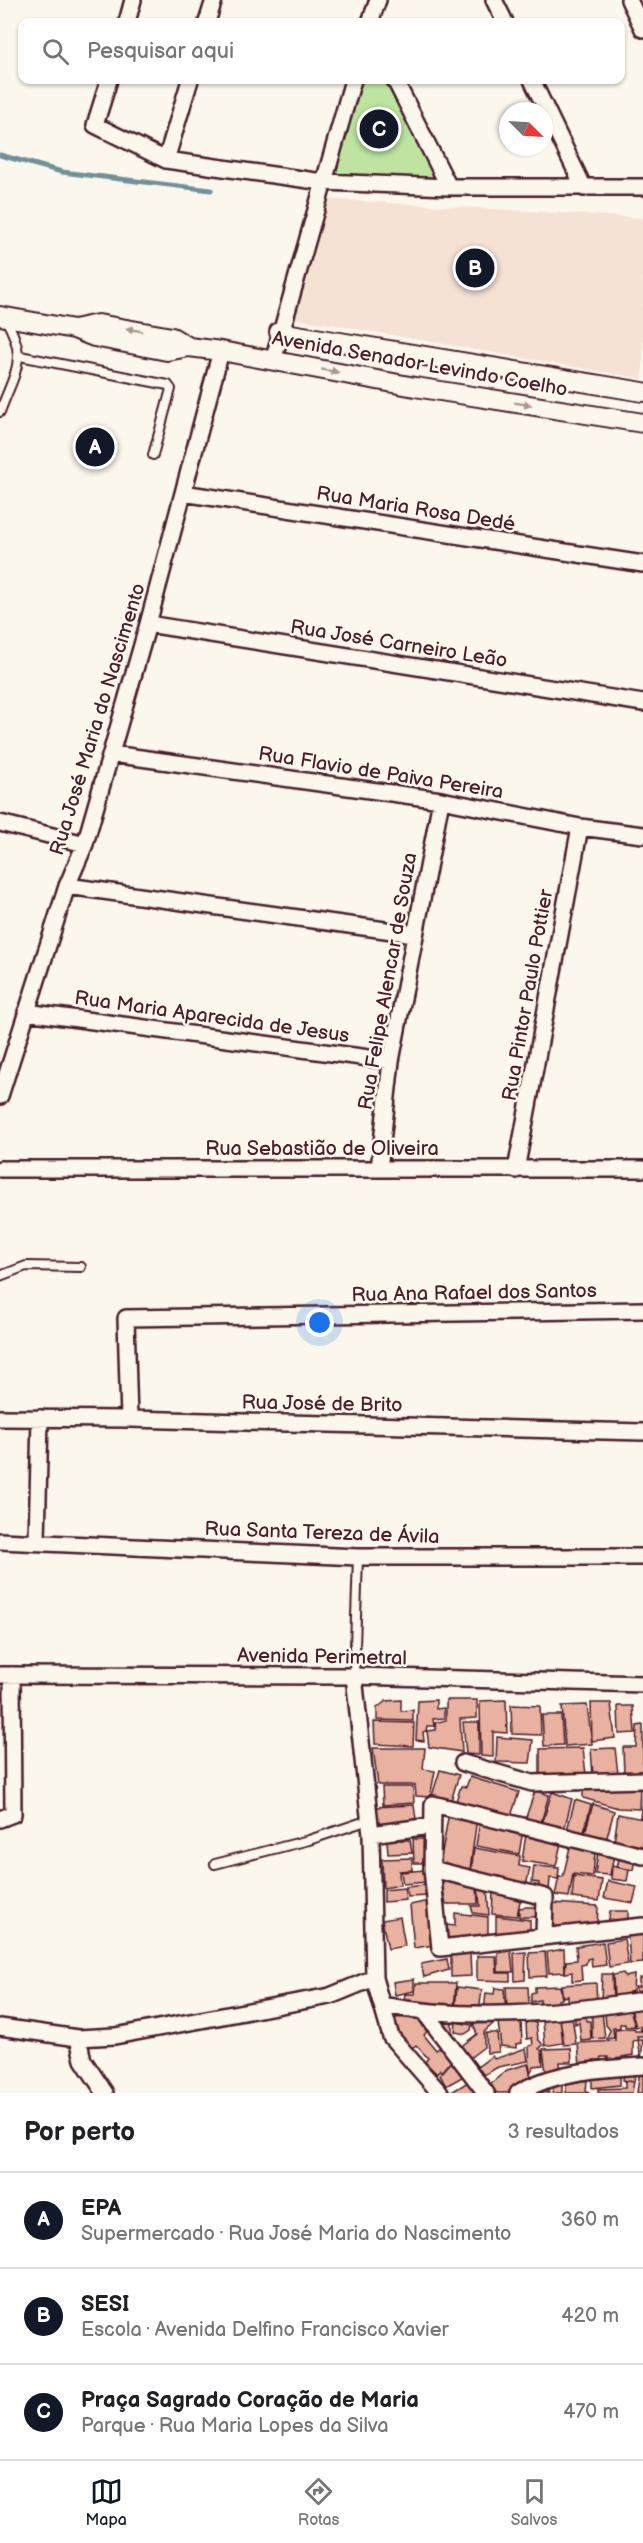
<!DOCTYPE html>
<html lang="pt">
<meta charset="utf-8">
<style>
body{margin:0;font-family:"Balsamiq Sans",sans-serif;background:#f6f6f6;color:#202124}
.compass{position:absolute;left:499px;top:102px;width:54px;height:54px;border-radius:50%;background:#fff;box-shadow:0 2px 4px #0004;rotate:114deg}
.you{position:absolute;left:320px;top:1323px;width:21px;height:21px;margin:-15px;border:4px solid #fff;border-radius:50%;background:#1a73e8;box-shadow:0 0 0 9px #1a73e833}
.badge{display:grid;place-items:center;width:39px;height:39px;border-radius:50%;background:#111827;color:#fff;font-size:20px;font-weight:700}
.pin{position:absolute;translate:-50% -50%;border:3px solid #fff;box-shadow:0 2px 6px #0006}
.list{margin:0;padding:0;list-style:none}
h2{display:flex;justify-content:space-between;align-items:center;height:78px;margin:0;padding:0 24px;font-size:26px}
h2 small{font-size:20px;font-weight:400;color:#757577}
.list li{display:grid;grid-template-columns:39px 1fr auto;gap:18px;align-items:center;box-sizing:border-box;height:96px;padding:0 24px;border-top:2px solid #e0e0e0}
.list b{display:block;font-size:22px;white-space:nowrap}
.list p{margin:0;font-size:20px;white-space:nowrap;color:#757577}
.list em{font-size:20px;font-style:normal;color:#757577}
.icon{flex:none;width:33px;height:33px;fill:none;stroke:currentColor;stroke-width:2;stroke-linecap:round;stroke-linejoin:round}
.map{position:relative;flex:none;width:643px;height:2093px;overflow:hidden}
.search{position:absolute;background:#fff;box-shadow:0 2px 4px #0004;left:18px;right:18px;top:18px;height:66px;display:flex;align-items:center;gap:15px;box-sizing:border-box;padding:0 21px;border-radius:12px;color:#757577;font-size:22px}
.sheet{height:366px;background:#fff}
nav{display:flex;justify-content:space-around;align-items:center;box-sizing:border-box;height:84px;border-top:2px solid #e0e0e0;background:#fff;font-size:16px;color:#757577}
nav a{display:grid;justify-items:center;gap:3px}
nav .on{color:#111827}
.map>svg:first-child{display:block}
.built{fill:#f6e2d5}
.green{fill:#bde5a1;stroke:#848266;stroke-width:1.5}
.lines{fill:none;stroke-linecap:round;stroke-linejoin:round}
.stream{stroke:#71909a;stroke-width:5}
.building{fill:#e9b19f;stroke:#4a1f2b;stroke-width:1.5}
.service-casing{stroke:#4a1f2b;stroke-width:12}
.minor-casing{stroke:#4a1f2b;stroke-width:20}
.tertiary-casing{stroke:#4a1f2b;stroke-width:22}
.service{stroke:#fbf7ec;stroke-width:8}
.minor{stroke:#fbf7ec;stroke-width:15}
.tertiary{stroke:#fbf7ec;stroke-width:18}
.oneway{fill:#ab9695}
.labels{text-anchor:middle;stroke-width:5;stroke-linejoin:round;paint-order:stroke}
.street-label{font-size:20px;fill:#4a1f2b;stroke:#fbf7ec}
</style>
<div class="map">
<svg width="643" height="2093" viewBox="0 0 643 2093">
<rect width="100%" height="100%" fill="#fbf7ec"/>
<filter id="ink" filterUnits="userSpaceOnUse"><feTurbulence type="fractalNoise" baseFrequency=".0167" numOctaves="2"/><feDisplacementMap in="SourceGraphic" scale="12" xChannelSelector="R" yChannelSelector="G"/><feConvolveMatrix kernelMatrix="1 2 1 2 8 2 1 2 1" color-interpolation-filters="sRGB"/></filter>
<g filter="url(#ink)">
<path class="built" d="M328,199l315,19v161l-349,-61z"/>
<path class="green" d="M359,80h25l56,102 -106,-4z"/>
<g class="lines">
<path class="stream" d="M0,155l62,17 149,18"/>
</g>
<path class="building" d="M401,1700v11l12,-1v11l-36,-1v-12l9,-7z
M436,1700v9l8,-1v10l-11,1 1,7h-7l-1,5 -3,1 1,9 -8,-1 2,-39z
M446,1700h31v18l-17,1 2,33 -33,-5 -2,-16 9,-1 -1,-7 11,-3z
M506,1700l1,33 -14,-1v25l-12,-1 -1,-55z
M591,1703h20l4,35 -23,3z
M511,1705l29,1 1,29 -29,-1z
M587,1705l5,39 -27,2 -3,-40z
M618,1706h15l2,27 -16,1z
M542,1715h19l2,30 -19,1z
M374,1722l40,1 -1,23 -38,-2z
M463,1722h16v33l-13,-1z
M643,1725v49h-19l-1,-27h13l1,-21z
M497,1737l36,3 -3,23 -34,-1z
M373,1748h52l-2,21 12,2 -5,26 -14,-1 -1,-11h-37z
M583,1748l3,27 -46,1v-27z
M615,1748l3,26 -25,2 -2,-27z
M440,1770l19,5 -9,29 -19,-5z
M470,1777l49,15 -9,27 -55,-15 6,-18 5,1z
M382,1787h31l1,16 -31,2z
M640,1787l-1,22 -21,-1 -35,-10v-10z
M535,1791l14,4 -9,31 -15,-6z
M552,1792l20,7 -8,31 -22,-6z
M643,1793v24h-3z
M575,1800l16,5 -8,30 -16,-5z
M593,1804l21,7 -8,30 -22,-5z
M414,1805l3,22 -39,2 -3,-22z
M449,1812l28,6 -7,51 -30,-5z
M618,1814l25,5v30l-29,-6z
M480,1821l43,9 -4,24 -43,-8z
M526,1834l35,9 -5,23 -34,-5z
M413,1839h13l-1,24h-11z
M387,1840h23l2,13 -24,1z
M570,1847l25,5 -2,24 -20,-2 -4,23 -14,-2 4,-18h4z
M474,1848l46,8 -1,10 11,2 -4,18 -55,-13z
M598,1851l16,4 -4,20 -15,-1z
M620,1855l15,3 -2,12 -16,-3z
M412,1858v12l-13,1 1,14 -17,3 -1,-29z
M534,1866l25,2 -1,11 -8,-1 -1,14 -11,-1 1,-8 -7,-1z
M612,1866l17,4 -2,11 -16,-2z
M425,1870l2,12 -24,2 -2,-12z
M574,1876l28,4 -3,21 -27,-3z
M440,1877l37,6 1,21h-32z
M608,1881l29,6 -4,16 -29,-5z
M427,1885l2,11 -21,1 -2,-10z
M478,1886l9,1 2,28 -16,-2 -2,-7h9z
M404,1888l2,12 -22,2v-12z
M493,1891l28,5 -4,20 -25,-2z
M429,1901l5,44 -20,3 -4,-43z
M552,1903l46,3 -1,22 -43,4z
M527,1907h12v10h-20v-9z
M610,1911h18v13l-20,2z
M455,1913l33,4v22l-43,1 1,-15 9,1z
M496,1916l34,4v17l-34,1z
M400,1917l5,29 -17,3 -6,-29z
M643,1934v29l-13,1 -2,-29z
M624,1939l4,25 -19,3 -3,-25z
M603,1942l3,23 -14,2 -1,-9 -4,1 -1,5 -5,1 1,15 -10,1v-9l-7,1 1,-12 11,-1 -1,-14z
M564,1949l1,23 -16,1 -2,-21z
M511,1951l2,21h-15v-19z
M526,1952l-1,28 -10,1 -1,-28z
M545,1952l2,24 -17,1 -1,-24z
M470,1953l1,23 -20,1v-23z
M477,1956h19l1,17h13v8l-33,-1z
M447,1959l2,11 -25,7 -3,-13z
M623,1973l2,4 9,-2 -1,16 -4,1 1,5 -16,3 -1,-25z
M602,1974h10l1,26 -12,2z
M639,1978h4v10l-2,3 -4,1 -2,-5h4z
M414,1979v12l-19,4 -2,-13z
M416,1983h40l-2,27 -51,-4 2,-12h10z
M596,1983l1,20 -29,1v-8l-5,1 -2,-12z
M560,1986l2,13 -4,1 1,6 -11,1 -1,-4 -7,1v-4l-9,2v-9l4,-1v-5z
M457,1987l25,3 -3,21 -24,-1z
M506,1987h22l1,20 -22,2z
M495,1988l9,1 2,22h-22l2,-18 8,1z
M642,2007l1,23 -2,1 -1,-5 -4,1 -5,-18z
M630,2009l5,17 -10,1v-3h-5v4h-7l1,10 -7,1 3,-9 -4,-5 -1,-12z
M602,2012l3,26 -13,1v-25z
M572,2016l4,28 -12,1 -4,-27z
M586,2016l1,5h3l1,19 -10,1 -2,-19 -4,2v-6z
M417,2017l10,15 -3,3 12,15 6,-4 11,13 -11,13 -2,-3 -3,5 -12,-12 3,-4 -12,-13 -5,4 -16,-23 -2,-8z
M531,2018v4l5,1 2,16 5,6 -4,4 3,2 1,14 -9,1 -4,7 -1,-27 4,-1 -1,-7 -5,1 -1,-15 1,-5z
M560,2019l3,24 -18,3 -2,-25z
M521,2020l1,23 -6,1v4l-15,-2 -3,-24z
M444,2022h8v10l-9,2z
M456,2022l16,3 -1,5 -6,4 -10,-2z
M494,2023l-10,9v15l-17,13 -8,-12 18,-14 -4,-10z
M634,2028l1,3h8v5h-6l1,4 -5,1v14l-11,2v6h-15l1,-6h-7l-1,3h-7l-1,4 -12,2 -2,-23 37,-2v-11z
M486,2033h11l2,19 -12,1z
M638,2040h5l-2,20z
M526,2048l2,13 -30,6 -16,9 -6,-8 16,-12 3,3z
M571,2048l1,14h-12v7l-14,3 -3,-23z
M454,2059l6,8 -2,3 4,7 -16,9 -6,-11z
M528,2064l4,17 -19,12h-16l-8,-8 18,-15z
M640,2070h3v23h-6z
M624,2072h11l-1,10 -11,-2z
M620,2074v11l-28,3v-13z
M587,2080l-1,11 5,2h-25v-9z
M625,2081l9,1 -2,11h-34v-4l27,-1z
M468,2082l7,11h-25z
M555,2084l7,1v8h-10z
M546,2086l3,7h-11l-2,-6z"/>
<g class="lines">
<g class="service-casing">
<path id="service" d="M20,356l148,29 3,4 -18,66
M0,412c15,-41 29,-53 5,-94
M0,1276l26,-10 55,1
M354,1676l4,-119
M215,1864l94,-24 60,-20"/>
</g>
<g class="minor-casing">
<path id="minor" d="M494,0l11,22
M629,0l14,29
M127,22l6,-22
M207,22l7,-22
M370,22l8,-22
M109,80l-14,45 71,35 157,22 126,5h194
M395,80l54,107
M532,80l52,108
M166,160l24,-80
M273,361l80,-281
M183,493l460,71
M148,624l495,79
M112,754l329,46 139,27 63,8
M0,823l85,21
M67,886l347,48
M26,1012l365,49
M0,1096l67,-210 18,-42 63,-220 73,-273
M0,1169h643
M379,1169l12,-108 50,-261
M516,1170l64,-343
M0,1418l129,1 514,13
M129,1419l-3,-101 517,-8
M37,1540l3,-122
M0,1541l358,16h285
M0,1675l354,1 289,8
M354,1676l17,158 3,144 17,59 49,56
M463,1763l69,20 111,-3
M0,1819l13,-5 -1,-139
M371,1834l60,-8
M643,1856l-210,-52 -1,65 8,79 203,-22
M432,1869l113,28 -1,40
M382,2005c86,16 175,9 261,-5
M425,2013l61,80
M0,2027l78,11
M105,2093l-22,-33 -5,-22 37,-2 215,-40 44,-18
M518,2093c36,-22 84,-24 125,-27"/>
</g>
<g class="tertiary-casing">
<path id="tertiary" d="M0,316l74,13 20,8 73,14 22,-4 32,4 194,36 228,36
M74,329l24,-5 74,13 17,10
M279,332l364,60"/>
</g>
<use href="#service" class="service"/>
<use href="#minor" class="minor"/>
<use href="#tertiary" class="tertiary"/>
</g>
<defs><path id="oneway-solid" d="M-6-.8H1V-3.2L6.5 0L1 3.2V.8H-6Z" transform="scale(1.5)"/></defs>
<g class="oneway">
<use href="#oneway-solid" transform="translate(134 330) rotate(-171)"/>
<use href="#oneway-solid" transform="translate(330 371) rotate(10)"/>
<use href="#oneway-solid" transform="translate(523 404) rotate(9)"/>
</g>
</g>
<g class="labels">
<g class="street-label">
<text transform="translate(420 363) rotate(10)" y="7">Avenida Senador Levindo Coelho</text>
<text transform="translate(416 508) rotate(9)" y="7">Rua Maria Rosa Dedé</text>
<text transform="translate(399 643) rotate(9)" y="7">Rua José Carneiro Leão</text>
<text transform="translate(97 719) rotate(-73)" y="7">Rua José Maria do Nascimento</text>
<text transform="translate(381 772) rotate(9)" y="7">Rua Flavio de Paiva Pereira</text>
<text transform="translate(387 981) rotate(-80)" y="7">Rua Felipe Alencar de Souza</text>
<text transform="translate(527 995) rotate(-80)" y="7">Rua Pintor Paulo Pottier</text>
<text transform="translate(212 1016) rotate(8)" y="7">Rua Maria Aparecida de Jesus</text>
<text x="322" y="1155">Rua Sebastião de Oliveira</text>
<text transform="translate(474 1292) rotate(-1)" y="7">Rua Ana Rafael dos Santos</text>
<text transform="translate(322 1403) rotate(1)" y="7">Rua José de Brito</text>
<text transform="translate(322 1532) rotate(2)" y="7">Rua Santa Tereza de Ávila</text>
<text transform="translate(322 1656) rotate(1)" y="7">Avenida Perimetral</text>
</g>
</g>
</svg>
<svg class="compass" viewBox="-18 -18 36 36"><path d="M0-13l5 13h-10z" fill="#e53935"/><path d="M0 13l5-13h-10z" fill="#757577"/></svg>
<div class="you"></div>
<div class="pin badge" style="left:95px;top:447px">A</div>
<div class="pin badge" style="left:475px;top:268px">B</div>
<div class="pin badge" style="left:379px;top:129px">C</div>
<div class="search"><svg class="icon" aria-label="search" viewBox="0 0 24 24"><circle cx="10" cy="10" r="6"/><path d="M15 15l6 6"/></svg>Pesquisar aqui</div>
</div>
<section class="sheet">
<h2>Por perto<small>3 resultados</small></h2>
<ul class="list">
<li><span class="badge">A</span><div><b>EPA</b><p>Supermercado · Rua José Maria do Nascimento</p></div><em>360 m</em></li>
<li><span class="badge">B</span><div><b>SESI</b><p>Escola · Avenida Delfino Francisco Xavier</p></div><em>420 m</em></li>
<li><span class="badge">C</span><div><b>Praça Sagrado Coração de Maria</b><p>Parque · Rua Maria Lopes da Silva</p></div><em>470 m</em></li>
</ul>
</section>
<nav>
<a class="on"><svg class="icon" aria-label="map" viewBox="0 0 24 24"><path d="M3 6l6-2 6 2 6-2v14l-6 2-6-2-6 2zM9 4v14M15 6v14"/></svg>Mapa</a>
<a><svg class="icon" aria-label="directions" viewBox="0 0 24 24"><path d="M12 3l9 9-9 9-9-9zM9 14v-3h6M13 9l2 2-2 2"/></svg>Rotas</a>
<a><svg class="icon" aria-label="saved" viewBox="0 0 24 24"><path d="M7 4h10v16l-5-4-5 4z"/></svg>Salvos</a>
</nav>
